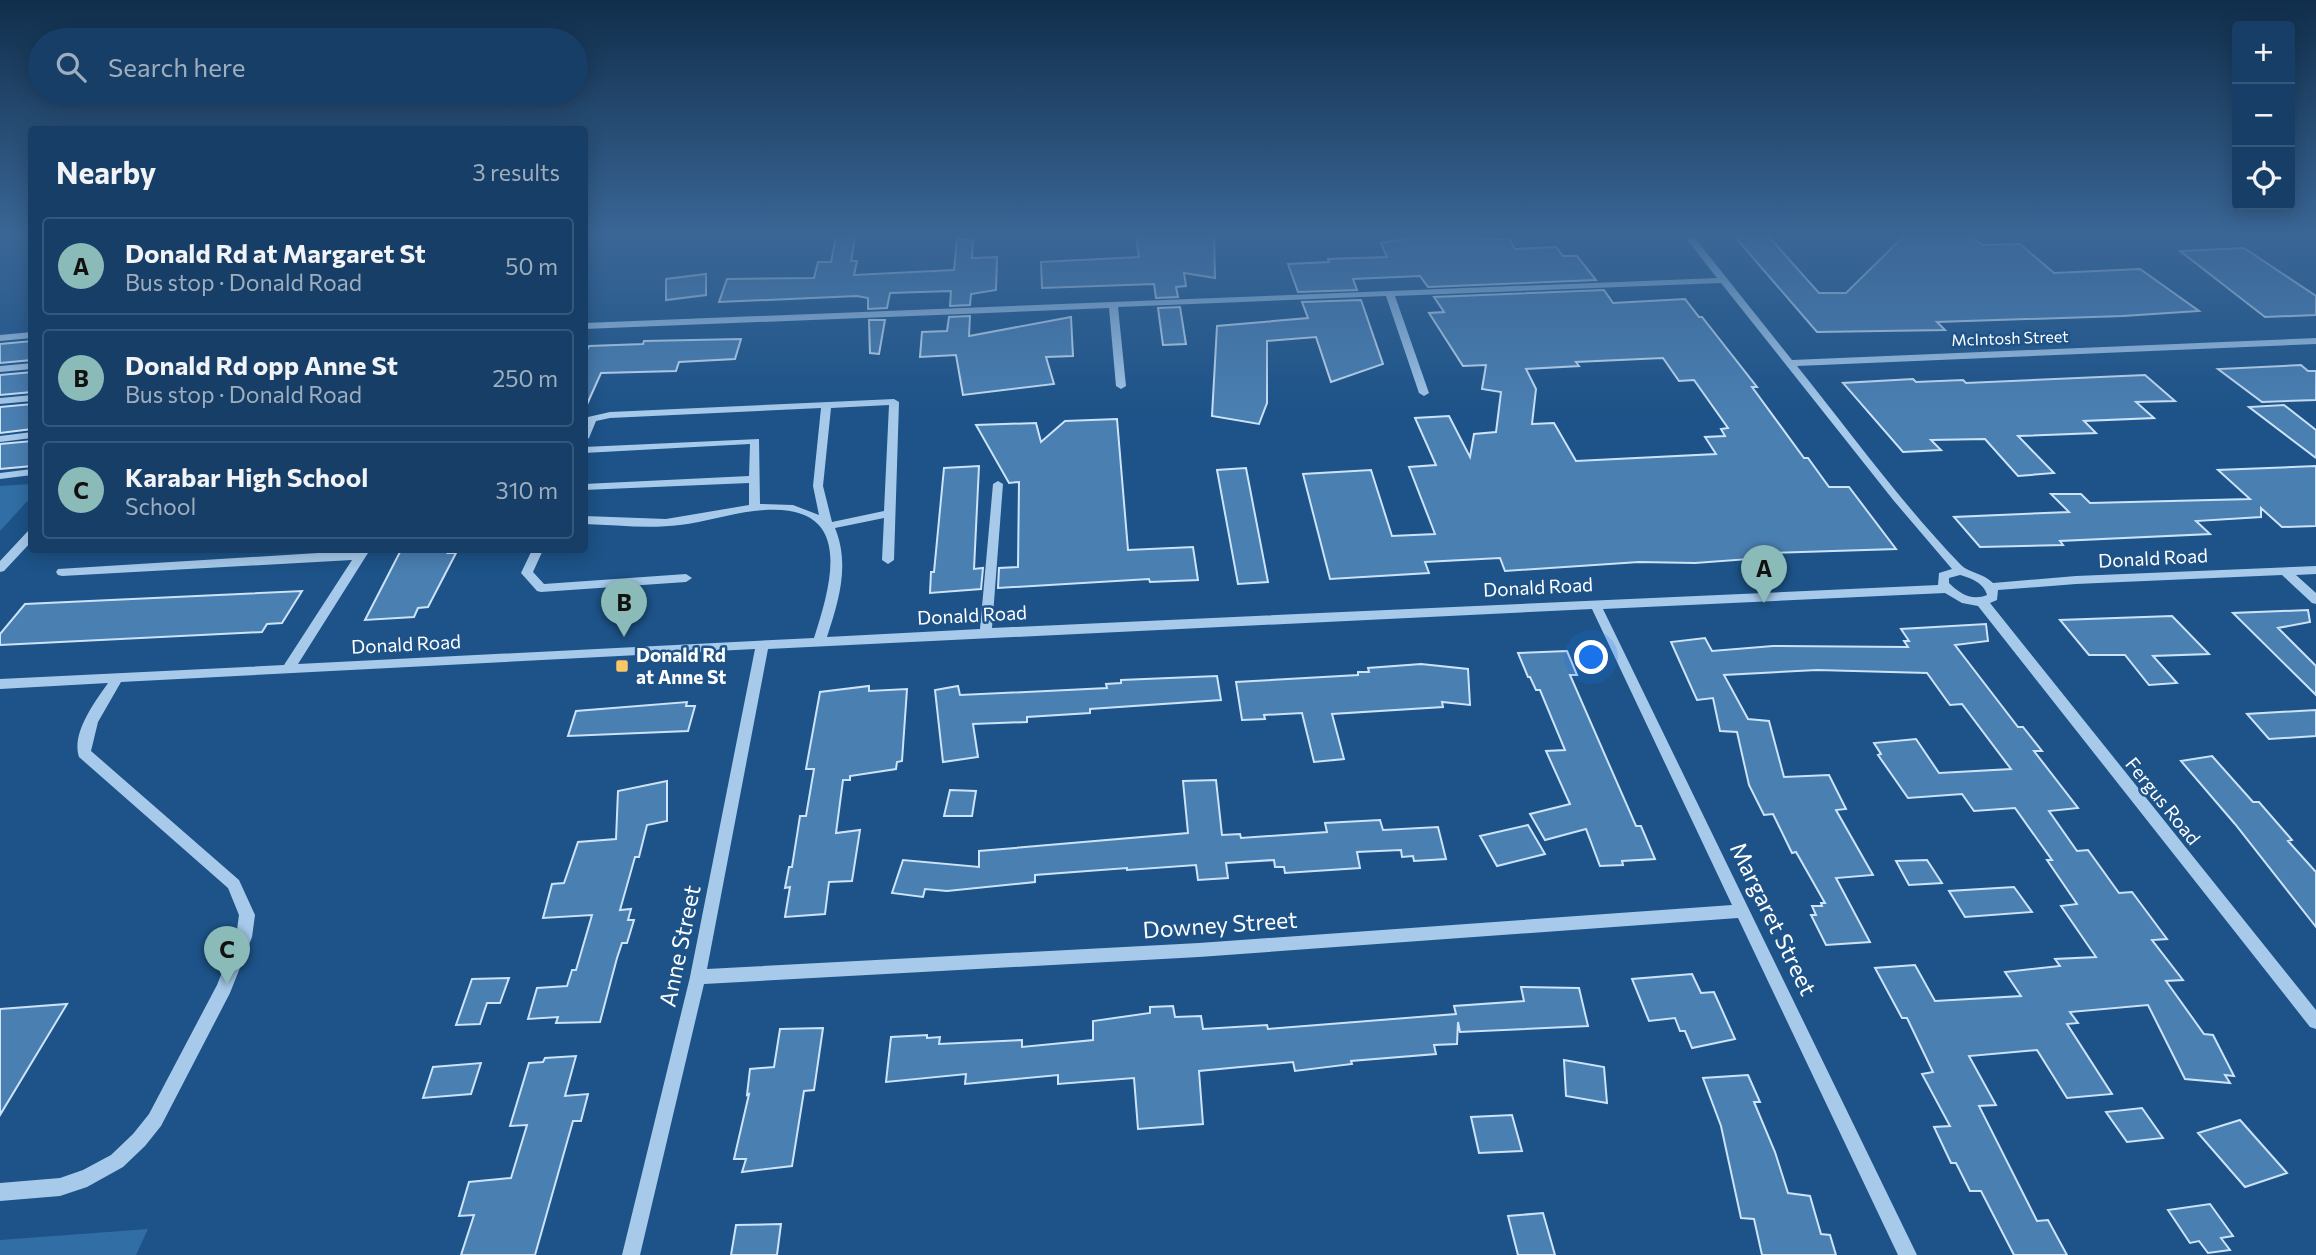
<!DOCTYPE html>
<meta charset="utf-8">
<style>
body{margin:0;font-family:Commissioner,sans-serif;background:#23496f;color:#f1f3f6}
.controls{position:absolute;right:21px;top:21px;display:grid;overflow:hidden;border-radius:7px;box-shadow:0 4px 18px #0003}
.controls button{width:63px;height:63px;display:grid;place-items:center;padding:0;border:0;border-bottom:2px solid #35577a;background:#163e66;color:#f1f3f6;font:35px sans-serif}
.you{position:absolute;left:1592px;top:658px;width:24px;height:24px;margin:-18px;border:5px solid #fff;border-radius:50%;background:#1a73e8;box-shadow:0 0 0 10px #1a73e833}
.badge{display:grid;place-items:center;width:46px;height:46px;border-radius:50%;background:#8bbbb9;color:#111;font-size:23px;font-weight:700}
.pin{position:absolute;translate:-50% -58px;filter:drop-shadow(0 2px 4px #0008)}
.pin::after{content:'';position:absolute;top:37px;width:24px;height:21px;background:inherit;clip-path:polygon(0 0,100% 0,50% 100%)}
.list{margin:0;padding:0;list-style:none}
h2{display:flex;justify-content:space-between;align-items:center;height:91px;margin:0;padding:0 28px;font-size:30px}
h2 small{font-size:23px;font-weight:400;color:#9eaebf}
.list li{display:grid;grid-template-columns:46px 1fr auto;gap:21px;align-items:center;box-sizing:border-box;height:98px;margin:0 14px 14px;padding:0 14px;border:2px solid #35577a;border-radius:7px}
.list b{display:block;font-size:26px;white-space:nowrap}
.list p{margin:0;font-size:23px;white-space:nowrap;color:#9eaebf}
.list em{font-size:23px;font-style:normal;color:#9eaebf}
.icon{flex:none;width:38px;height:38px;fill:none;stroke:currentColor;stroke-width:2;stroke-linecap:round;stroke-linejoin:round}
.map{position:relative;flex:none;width:2316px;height:1255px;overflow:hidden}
.search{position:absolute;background:#163e66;box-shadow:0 4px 18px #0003;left:28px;top:28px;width:560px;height:77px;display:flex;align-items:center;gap:18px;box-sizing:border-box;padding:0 24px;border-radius:38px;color:#9eaebf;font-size:26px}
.panel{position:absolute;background:#163e66;box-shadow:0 4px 18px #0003;left:28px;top:126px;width:560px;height:427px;border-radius:7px}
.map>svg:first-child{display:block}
.green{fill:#316ea6}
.building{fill:#4a7fb2;stroke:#cce3f8;stroke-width:2;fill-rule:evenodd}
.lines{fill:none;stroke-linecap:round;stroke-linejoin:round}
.minor{fill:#a7caeb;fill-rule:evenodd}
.poi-dot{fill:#fbc665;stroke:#1d5388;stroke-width:2.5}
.labels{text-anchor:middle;stroke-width:5;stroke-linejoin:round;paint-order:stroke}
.far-street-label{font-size:16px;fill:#fff;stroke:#1d5388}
.street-label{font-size:19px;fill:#fff;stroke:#1d5388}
.poi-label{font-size:19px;font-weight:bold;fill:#fff;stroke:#1d5388;text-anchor:start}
.near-street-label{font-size:23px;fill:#fff;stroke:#1d5388}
</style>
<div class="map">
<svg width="2316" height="1255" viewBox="0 0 2316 1255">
<rect width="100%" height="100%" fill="#1d5388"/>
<path class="green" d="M31,484v13l-31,34v-45z
M148,1229l-12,26h-136v-15z"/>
<path class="building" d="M836,237h19l-4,24h6l-3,14 100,-5 3,-31 16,1 -1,18 25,-1 -1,33 -25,4 -1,11 -20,1 1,-15 -61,2 -3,15 -19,1v-11l-11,-2 -138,6 8,-23 87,-1 4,-16h13z
M1136,237h78l1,41 -31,-5 2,13 -10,1 2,10 -22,1 -2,-14 -112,4 -1,-26 98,-5z
M1413,237l96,2 6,10 41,-2 7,9h14l19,24 -168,7 -8,-11 -67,3 4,11 -59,2 -10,-28 41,-2 -1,-3 59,-2 -6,-14z
M1735,237h34l50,56h27l57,-56h70l9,8 38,-1 34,29 86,-4 59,42 -76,5 -186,6 8,8 -128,2z
M2244,248l72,48v19l-51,2 -85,-66z
M706,274v21l-40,5v-21z
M1604,290l9,13 72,-4 14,18h3l55,70h-5l52,71h4l21,29h20l47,62 -127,4 -21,3 2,3 -55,4 -56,-1 -134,9 -5,-13 -75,4 4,11 -99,6 -27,-105 68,-4 21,66 43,-2 -26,-67 27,-2 -21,-47 34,-2 21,41 4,-23 22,-2 5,-40 -19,-3 4,-24 -23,1 -34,-53 15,-1 -10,-15zM1663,358l16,23 15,-1 34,48 -7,1 4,7 -20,1 11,17 -140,7 -22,-38 -22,1 4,-35 -10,-20 53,-3 -3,-4z
M1361,300l22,64 -52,18 -15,-45 -49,4v62l-8,21 -47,-8 5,-90 91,-8 -6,-16z
M1180,307l6,37 -23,1 -5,-37z
M970,316l-1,20 102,-19 2,39 -27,1 8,27 -91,11 -7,-40 -36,2 2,-25 25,-1 2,-14z
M869,320h16l-6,34 -9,-1z
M741,339l-6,20 -56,3 -3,9 -75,2 -17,38v-55l5,-10 54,-2 1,-3z
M32,341v19l-32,3v-19z
M2301,365l7,6h8v29l-54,2 -44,-33z
M32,372v20l-32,3v-20z
M2145,375l30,26 -39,1 18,16 -70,3 12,12 -78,3 36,37 -36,3 -33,-37 -54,1 10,10 -38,2 -60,-69 70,-4 3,3 47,-2 3,3z
M32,404v25l-32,4v-26z
M2284,405l32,25v28l-67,-51z
M1117,419l11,131 65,-3 5,33 -48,2 -1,-3 -151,9 1,-20 19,-1 1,-85 -10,1 -33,-58 60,-2 5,19 24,-21z
M32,441v25l-32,3v-25z
M979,466l-5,103 9,-1 -2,21 -51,4 1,-21h3l10,-104z
M2316,466v60l-34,1 -21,-19v9l-65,4 14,13 -150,7 3,4 -83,2 -26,-30 115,-5 -18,-18h30l9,9 160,-4 -32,-29z
M1246,468l22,114 -30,2 -21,-114z
M401,550h49l-2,3h8l-28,54 -10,1 -4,9 -49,3z
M302,591l-20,32 -15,1 -5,8 -262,13v-11l25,-30z
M2308,610l2,12 -32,6 38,38v29l-83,-82z
M2172,616l37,38 -56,2 24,27 -28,2 -24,-30h-36l-29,-35z
M1986,624l2,17 -33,4 63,82h5l19,24h-8l44,57 -29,3 28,40 11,-1 31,43 13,-1 35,47 -15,1 31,40 -17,1 38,53 9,1 21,41 -9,-1 5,8 -45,-4 -37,-74 -78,7 8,11 -11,1 45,70 -45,4 -30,-48 -68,6 27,49 -17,1 58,115 11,-1 19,35h-53l-33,-64h-11l-14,-28h-5l-17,-36 16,-1 -28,-52 11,-2 -26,-54h-5l-27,-50 40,-3 20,36 86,-5 -16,-24 55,-6 -5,-7 41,-2 -35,-51 16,-2 -30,-44h5l-37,-52 -41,3 -12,-17 -54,4 -30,-43 3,-1 -7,-11 42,-4 23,34 72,-4 -49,-65 -12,1 -23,-32 -110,-3 -93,5 24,44 21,2 15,56 45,-2 17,34 -10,1 37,65 -37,3 34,64 -44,3 -15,-30h5l-4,-9h10l-1,-3h4l-29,-51 -4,1 -19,-39 -9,1 -15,-30 -12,-53 -17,-1 -7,-33 -16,2 -26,-58 34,-4 7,13 61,-5 135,1 -4,-6h5l-8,-12z
M1567,651l10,24h-7l66,151h5l14,33 -33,2 1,4 -23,1 -14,-37 -41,11 -15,-26 40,-10 -24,-53 19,-1 -25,-60h-4l-6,-13h-2l-10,-24z
M1421,664l47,5 2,36 -28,-3 1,5 -111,7 12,45 -30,3 -12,-49 -38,2 1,4 -23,1 -6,-38 122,-7v-3h11l-1,-4z
M1217,676l4,24 -131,9v4l-63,4v5l-54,2 5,33 -35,5 -8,-72 23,-4 2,9 107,-5 40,-2 -1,-4 15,-1v-3z
M869,686v5l38,-2 -5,72 -5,1 -1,7 -46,7v4h-7l-7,53 24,-3 -8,51 -23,1 -4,32 -40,3 5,-30 -5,1 4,-21h3l8,-51h6l8,-47h-8l14,-77z
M687,702l-1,4h9l-7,25 -120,5 8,-25z
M2316,710v26l-47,3 -22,-25z
M2212,756l41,46h6l33,38 -4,1 28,31v55l-81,-103 -54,-63z
M1216,780l6,55 18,-1 1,4 86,-6 -2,-9 55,-3 3,10 55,-3 8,32 -32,2 -1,-5 -11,1 -1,-7 -44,2 3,16 -75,5 -1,-6h-9l-1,-7 -48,3 2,15 -30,2 -2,-15 -69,5v-2l-92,7v7l-88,9 -22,-2 -2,8 -31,-4 11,-33 76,7v-16l209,-18 -5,-52z
M667,781v40l-20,4 -8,32h-4l-15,53 11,-1 -3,11h6l-7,23h-5l-5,15 -17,64 -44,1 2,-6 -30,2 9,-31 30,-2 5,-16h4l16,-55 -49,3 9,-34 12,-1 14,-41 38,-3 2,-48z
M950,790l26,1 -4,25h-28z
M1528,825l17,29 -48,12 -17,-30z
M1927,860l15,23 -33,2 -13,-24z
M2014,887l18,25 -67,5 -16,-26z
M1692,974l9,19 13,-1 21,47 -43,9 -7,-17h-5l-5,-13 -26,3 -17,-42z
M509,978l-9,25h-13l-7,21 -24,1 16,-46z
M1521,987l58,1 9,38 -128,6 -2,-10 -1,22 -23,1 2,9 -85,7 1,3 -57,7 -2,-9 -94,9 4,53 -65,5 -4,-51 -76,6v-9l-93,9 1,-10 -80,8 5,-45 36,-2v3l13,-1 -1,7 83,-4v7l71,-7v-19l57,-8v-6l23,-1 2,11 26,-1 2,13 64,-4 1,4 188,-15 -2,-8 70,-5z
M67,1004l-67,111v-106z
M823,1028l-9,62 -10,1 -12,75 -50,6 4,-13h-12l15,-65 -2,1 3,-26 24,-2 6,-38z
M576,1056l-11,40 23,-2 -7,27h-8l-38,134h-74l13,-40 -15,1 10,-34 42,-4 16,-53 -17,1 19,-63 14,-1 2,-4z
M1564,1060l40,7 3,36 -41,-7z
M481,1063l-10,31 -48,4 10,-31z
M1748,1075l12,27h-6l21,50 13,41 22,3 11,38 9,1 6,20h-74l-8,-36 -13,-1 -20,-92 -18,-48z
M2142,1108l21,30 -36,4 -21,-30z
M1512,1115l10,36 -43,2 -8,-36z
M2240,1120l47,53 -42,14 -47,-54z
M2210,1204l23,32 -12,2 9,12 -22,3 -9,-12 -9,2 -22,-33z
M1543,1213l12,42h-37l-10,-39z
M781,1224l-4,31h-46l5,-30z"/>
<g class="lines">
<path class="minor" d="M1685,237h9l98,123 524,-22v6l-519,22c53,66 105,138 164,199 8,8 22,8 32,18l83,-7 240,-10v8l-20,1 20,18v11l-4,-1 -30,-28 -206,9 -78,6 -1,10 -7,3 326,407v19l-6,-2 -332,-421 -16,-3 -17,-10 -342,16 314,646h-19l-160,-337 -539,39 -495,27 -64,271h-18l68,-278 65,-328 -634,33 -23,40 -7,29 148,129 16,35 -3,22 -22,56 -69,133 -16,20 -22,21 -36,20 -27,9 -60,5v-18l60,-5 23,-8 28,-15 22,-21 16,-20 68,-129 19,-48 3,-22 -11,-27 -149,-131c-8,-24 16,-55 29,-74l-108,6v-10l284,-14 68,-105 -290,16 -4,-1 -2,-3 2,-3 308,-19 2,3 -70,111 516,-26c21,-64 39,-139 -60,-127 -25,3 -49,11 -74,14 -31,4 -64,0 -96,-1v-8l82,3 83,-14v-22l-165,7v-6l165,-8 1,-32 -166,9v-6l175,-8 1,65 33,1 26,10 -6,-29 8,-78 -211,10 -14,3 -7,17 -5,3v-16l4,-8 22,-5 284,-13 5,3 -5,158 -6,4 -6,-4 2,-42 -49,10c15,37 4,72 -8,109l153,-8 13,-145 5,-3 5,3 -11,144 946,-43 1,-12 13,-4 -58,-68 -173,-218 -326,13 34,97 -5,3 -5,-3 -33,-97 -268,11 8,79 -5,3 -5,-3 -7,-78 -525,21v-6l1133,-45zM889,405l-5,106 -52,11 -9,-36 8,-78zM1960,575c11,3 24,8 27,20 -15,6 -27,-1 -38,-12v-5zM1592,609l140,296 -533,38 -492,26 61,-320z
M32,332v6l-32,3v-6z
M32,363v6l-32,3v-6z
M32,395v6l-32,3v-6z
M32,432v6l-32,4v-6z
M32,469v6l-32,4v-6z
M28,531h4v10l-28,30 -4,1v-11z
M532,550h11l-10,22 11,12 142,-10 6,4 -6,4 -145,10 -4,-1 -16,-18z"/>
</g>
<linearGradient id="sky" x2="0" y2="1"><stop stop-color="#102e4b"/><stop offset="0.57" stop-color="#3a6696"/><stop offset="1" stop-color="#3a6696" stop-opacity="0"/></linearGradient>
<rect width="2316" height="413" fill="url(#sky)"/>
<rect class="poi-dot" x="615" y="659" width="14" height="14" rx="3.5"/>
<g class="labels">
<g class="far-street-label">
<text transform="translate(2010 338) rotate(-2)" y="6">McIntosh Street</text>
</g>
<g class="street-label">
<text transform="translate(2153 558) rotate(-3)" y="7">Donald Road</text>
<text transform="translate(1538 587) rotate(-3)" y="7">Donald Road</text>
<text transform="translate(972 615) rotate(-3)" y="7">Donald Road</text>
<text transform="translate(406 644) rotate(-3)" y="7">Donald Road</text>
<text transform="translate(2163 801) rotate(51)" y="7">Fergus Road</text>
</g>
<g class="poi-label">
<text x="636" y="662">Donald Rd<tspan x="636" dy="22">at Anne St</tspan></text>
</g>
<g class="near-street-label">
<text transform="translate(1773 919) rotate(64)" y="8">Margaret Street</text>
<text transform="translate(1220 925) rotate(-4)" y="8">Downey Street</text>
<text transform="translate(680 946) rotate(-78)" y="8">Anne Street</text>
</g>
</g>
</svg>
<div class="controls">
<button>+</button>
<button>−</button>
<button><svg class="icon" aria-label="locate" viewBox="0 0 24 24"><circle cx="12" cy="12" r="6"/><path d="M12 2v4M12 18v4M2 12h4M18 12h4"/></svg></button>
</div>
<div class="you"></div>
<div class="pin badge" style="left:1764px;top:603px">A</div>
<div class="pin badge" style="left:624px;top:637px">B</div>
<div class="pin badge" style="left:227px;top:984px">C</div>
<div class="search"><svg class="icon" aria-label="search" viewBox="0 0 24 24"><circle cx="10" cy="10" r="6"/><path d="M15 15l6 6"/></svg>Search here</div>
<section class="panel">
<h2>Nearby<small>3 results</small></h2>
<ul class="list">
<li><span class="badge">A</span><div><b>Donald Rd at Margaret St</b><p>Bus stop · Donald Road</p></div><em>50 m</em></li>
<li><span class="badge">B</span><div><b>Donald Rd opp Anne St</b><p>Bus stop · Donald Road</p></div><em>250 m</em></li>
<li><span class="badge">C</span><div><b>Karabar High School</b><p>School</p></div><em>310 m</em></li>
</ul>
</section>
</div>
